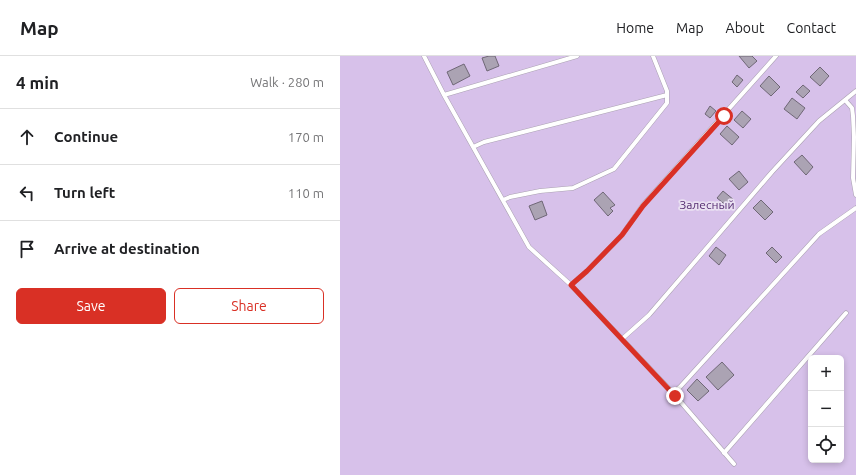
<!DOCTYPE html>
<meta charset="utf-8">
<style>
body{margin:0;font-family:Ubuntu,sans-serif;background:#f6f6f6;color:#202124}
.controls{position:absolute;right:12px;bottom:12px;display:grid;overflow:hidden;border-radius:6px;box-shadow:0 2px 6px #0003}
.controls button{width:36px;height:36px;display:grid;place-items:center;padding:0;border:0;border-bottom:1px solid #e0e0e0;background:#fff;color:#202124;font:20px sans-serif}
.stop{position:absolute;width:12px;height:12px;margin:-9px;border:3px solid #d93025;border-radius:50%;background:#fff}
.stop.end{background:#d93025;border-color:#fff;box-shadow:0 1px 4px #0008}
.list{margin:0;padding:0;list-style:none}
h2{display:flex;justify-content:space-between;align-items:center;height:52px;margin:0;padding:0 16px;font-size:17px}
h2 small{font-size:13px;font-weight:400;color:#757577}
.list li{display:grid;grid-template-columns:26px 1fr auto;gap:12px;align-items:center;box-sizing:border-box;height:56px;padding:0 16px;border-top:1px solid #e0e0e0}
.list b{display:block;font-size:15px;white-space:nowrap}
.list em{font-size:13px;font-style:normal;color:#757577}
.actions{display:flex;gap:8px;padding:12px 16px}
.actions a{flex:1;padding:9px 0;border:1px solid #d93025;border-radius:6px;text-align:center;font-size:14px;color:#d93025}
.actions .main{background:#d93025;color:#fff}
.icon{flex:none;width:22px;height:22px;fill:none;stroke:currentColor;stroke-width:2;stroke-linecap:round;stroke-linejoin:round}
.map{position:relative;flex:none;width:516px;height:419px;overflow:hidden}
header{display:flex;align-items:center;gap:24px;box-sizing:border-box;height:56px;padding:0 20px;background:#fff;border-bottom:1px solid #e0e0e0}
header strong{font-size:19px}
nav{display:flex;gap:22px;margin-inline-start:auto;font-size:14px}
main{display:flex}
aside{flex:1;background:#fff}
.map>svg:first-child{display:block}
.green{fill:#d7c1ea;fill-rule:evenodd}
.building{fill:#aba3b3;stroke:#6f6776}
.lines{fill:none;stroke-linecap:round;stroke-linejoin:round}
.lane-casing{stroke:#aaa1b1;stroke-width:5}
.lane{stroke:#fff;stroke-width:4}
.route{stroke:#d93025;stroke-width:5}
.labels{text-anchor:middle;stroke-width:3.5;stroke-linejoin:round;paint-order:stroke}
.park-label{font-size:12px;fill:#562d72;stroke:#eae1f2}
</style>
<header>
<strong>Map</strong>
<nav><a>Home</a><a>Map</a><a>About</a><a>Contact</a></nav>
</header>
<main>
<aside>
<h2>4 min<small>Walk · 280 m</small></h2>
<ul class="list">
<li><svg class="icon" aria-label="ahead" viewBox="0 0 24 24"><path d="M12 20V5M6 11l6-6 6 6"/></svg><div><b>Continue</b></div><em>170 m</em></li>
<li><svg class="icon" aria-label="left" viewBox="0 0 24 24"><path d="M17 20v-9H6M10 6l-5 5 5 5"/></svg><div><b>Turn left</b></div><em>110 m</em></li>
<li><svg class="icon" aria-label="arrive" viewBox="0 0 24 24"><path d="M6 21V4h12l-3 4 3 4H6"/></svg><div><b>Arrive at destination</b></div></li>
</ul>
<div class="actions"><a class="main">Save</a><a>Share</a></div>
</aside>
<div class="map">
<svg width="516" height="419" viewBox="0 0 516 419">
<rect width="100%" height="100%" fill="#eae1f2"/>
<path class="green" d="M0,0h516v419h-516zM471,302h30v102h-30z"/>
<path class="building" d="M149,0h6l4,10 -12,5 -5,-13z
M399,0h13l5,5 -8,7z
M124,8l6,12 -17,9 -6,-13z
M480,11l9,9 -9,10 -10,-9z
M397,19l6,5 -6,7 -5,-5z
M429,20l11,11 -9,9 -11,-10z
M463,29l7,6 -7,7 -7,-6z
M452,42l13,10 -8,11 -13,-10z
M370,50l6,5 -6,7 -5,-4z
M402,55l9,8 -8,9 -9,-8z
M387,70l12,11 -7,8 -12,-11z
M462,99l11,12 -7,8 -12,-13z
M399,115l9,11 -9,8 -10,-11z
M383,135l11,9 -6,7 -11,-9z
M263,136l12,13 -5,3 3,3 -5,5 -14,-16z
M421,144l12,12 -8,8 -12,-12z
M202,145l5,14 -12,5 -6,-14z
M376,191l10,8 -7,10 -10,-9z
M432,191l10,10 -6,6 -10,-10z
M382,306l12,13 -16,15 -12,-13z
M357,323l12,12 -11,10 -11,-11z"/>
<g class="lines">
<g class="lane-casing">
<path id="lane" d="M84,0l20,39 85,152 42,38 102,108 61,71
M104,39l133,-39
M505,44l7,8 1,8 1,21 -1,41 3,17
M133,91l11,-5 183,-47
M163,144l7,-3 30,-6 33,-3 41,-19 53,-66v-12l-14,-35
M231,229l16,-14 35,-36 21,-30 133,-149
M282,283l27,-24 123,-143 47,-51 37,-30
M333,337l7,-6 139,-153 37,-26
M384,397l122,-140"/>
</g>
<use href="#lane" class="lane"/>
</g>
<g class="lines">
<path class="route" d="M335,340l-104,-111 16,-14 35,-36 21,-29 81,-90"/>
</g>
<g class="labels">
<g class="park-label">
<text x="367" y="153">Залесный</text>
</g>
</g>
</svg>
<div class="controls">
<button>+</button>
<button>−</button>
<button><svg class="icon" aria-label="locate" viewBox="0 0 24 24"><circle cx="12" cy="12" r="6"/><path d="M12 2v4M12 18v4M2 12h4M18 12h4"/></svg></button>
</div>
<div class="stop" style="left:384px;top:60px"></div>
<div class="stop end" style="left:335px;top:340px"></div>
</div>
</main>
